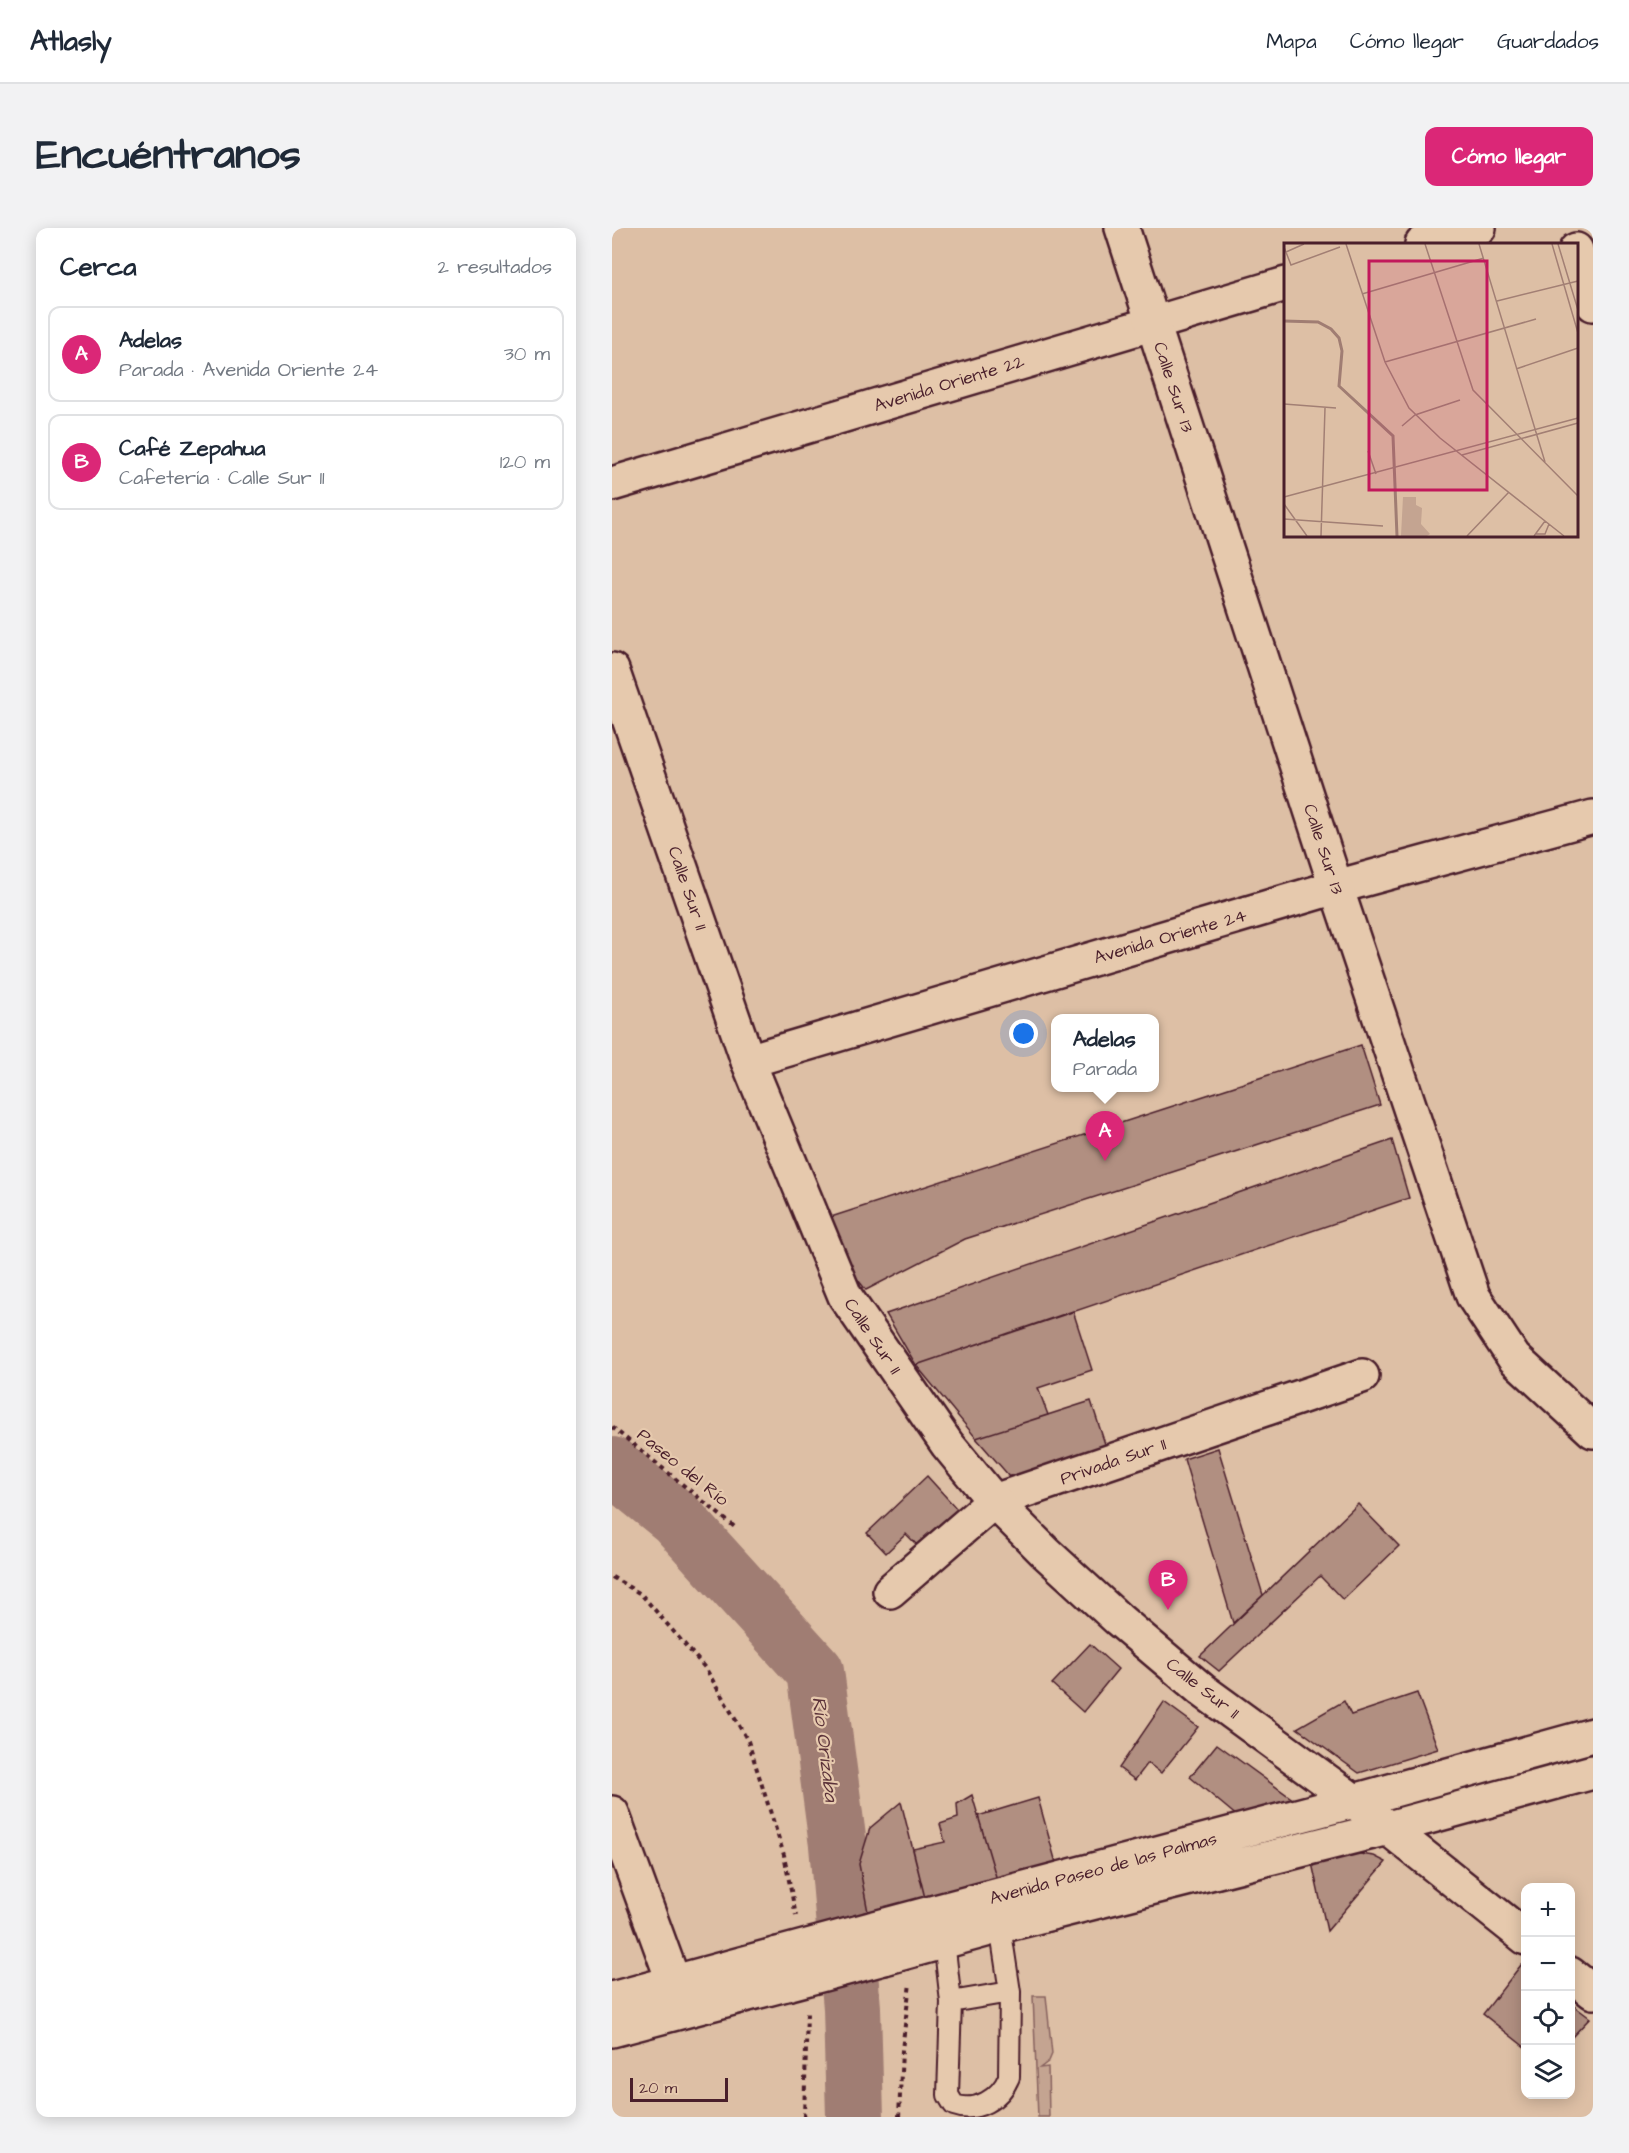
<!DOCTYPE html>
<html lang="es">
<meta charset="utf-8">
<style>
body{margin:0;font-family:"Architects Daughter",sans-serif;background:#f2f2f3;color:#1f2937}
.controls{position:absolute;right:18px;bottom:18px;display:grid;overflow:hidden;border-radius:12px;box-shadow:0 3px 15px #0003}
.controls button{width:54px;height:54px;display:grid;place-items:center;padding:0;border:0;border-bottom:2px solid #e0e1e3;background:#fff;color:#1f2937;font:30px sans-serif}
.scale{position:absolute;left:18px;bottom:15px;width:98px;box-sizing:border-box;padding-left:6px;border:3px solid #4a1f2b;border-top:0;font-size:16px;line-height:21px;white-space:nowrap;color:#4a1f2b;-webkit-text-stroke:4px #e6c9ad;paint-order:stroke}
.you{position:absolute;left:412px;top:806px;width:21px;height:21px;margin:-15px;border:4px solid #fff;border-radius:50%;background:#1a73e8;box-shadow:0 0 0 9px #1a73e833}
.badge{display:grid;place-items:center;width:39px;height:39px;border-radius:50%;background:#db2777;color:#fff;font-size:20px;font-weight:700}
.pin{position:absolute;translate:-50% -50px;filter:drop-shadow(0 2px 3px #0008)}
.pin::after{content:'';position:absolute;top:32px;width:21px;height:18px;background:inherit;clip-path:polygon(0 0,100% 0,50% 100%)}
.popup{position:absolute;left:439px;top:786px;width:108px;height:78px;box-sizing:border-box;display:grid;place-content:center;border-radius:12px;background:#fff;filter:drop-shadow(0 2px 4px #0005);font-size:20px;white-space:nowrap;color:#747a83}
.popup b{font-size:22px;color:#1f2937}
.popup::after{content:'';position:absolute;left:50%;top:100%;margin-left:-12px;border:12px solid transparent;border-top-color:#fff}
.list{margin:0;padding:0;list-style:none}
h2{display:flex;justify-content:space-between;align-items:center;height:78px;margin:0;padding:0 24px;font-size:26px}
h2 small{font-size:20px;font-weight:400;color:#747a83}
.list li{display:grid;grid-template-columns:39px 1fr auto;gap:18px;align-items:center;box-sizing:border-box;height:96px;margin:0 12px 12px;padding:0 12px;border:2px solid #e0e1e3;border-radius:12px}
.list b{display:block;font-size:22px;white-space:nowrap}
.list p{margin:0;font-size:20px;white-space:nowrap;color:#747a83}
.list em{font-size:20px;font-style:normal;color:#747a83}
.icon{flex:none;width:33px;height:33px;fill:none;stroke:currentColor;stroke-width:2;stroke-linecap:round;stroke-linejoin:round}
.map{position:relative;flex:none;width:981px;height:1889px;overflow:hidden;border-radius:12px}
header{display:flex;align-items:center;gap:36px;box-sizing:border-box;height:84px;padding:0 30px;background:#fff;border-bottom:2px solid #e0e1e3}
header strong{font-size:28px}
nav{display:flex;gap:33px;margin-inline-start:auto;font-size:21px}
.intro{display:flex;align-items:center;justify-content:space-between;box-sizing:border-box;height:144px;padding:0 36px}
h1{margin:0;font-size:42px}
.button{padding:15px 27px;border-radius:12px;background:#db2777;color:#fff;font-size:21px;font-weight:700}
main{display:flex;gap:36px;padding:0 36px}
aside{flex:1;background:#fff;border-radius:12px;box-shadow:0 3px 15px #0003}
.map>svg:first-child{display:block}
.green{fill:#c4a491;stroke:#87625e;stroke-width:1.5}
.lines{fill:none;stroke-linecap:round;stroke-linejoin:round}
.river{stroke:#a07d73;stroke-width:58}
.building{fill:#b18f81;stroke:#4a1f2b;stroke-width:1.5}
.service-casing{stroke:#4a1f2b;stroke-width:24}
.minor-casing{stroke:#4a1f2b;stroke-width:38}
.tertiary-casing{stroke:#4a1f2b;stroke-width:38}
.secondary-casing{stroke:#4a1f2b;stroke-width:38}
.path{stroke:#4a1f2b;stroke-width:4;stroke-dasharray:4.5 4.5;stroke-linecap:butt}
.service{stroke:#e6c9ad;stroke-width:20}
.minor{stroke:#e6c9ad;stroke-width:33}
.tertiary{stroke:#e6c9ad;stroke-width:33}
.secondary{stroke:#e6c9ad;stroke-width:33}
.tertiary-bridge-casing{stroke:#4a1f2b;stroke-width:38;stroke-linecap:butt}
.tertiary-bridge{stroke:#e6c9ad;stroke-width:33}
.labels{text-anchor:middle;stroke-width:4.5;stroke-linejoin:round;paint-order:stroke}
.street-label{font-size:18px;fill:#4a1f2b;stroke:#e6c9ad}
.water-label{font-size:20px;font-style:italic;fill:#5b3239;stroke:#e6c9ad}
.inset-river{fill:none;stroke:#a07d73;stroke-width:3}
.inset-road{fill:none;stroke:#a27f74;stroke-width:1.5}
.view{fill:#c2185b;fill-opacity:0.15;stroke:#c2185b;stroke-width:3}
.inset-edge{fill:none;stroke:#4a1f2b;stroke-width:3}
</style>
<header>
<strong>Atlasly</strong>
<nav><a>Mapa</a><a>Cómo llegar</a><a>Guardados</a></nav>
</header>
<div class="intro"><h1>Encuéntranos</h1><a class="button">Cómo llegar</a></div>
<main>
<aside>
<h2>Cerca<small>2 resultados</small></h2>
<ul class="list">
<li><span class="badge">A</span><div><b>Adelas</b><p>Parada · Avenida Oriente 24</p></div><em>30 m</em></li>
<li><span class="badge">B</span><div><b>Café Zepahua</b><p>Cafetería · Calle Sur 11</p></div><em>120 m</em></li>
</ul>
</aside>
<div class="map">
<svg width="981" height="1889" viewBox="0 0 981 1889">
<rect width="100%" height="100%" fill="#ddbfa5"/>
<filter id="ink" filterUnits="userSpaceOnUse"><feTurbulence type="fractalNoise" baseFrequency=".0167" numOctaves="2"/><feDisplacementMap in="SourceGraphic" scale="12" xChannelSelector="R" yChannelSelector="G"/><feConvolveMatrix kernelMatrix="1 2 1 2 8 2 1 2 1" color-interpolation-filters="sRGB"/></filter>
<g filter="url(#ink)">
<path class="green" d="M421,1768h13l6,58 -3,7 -9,7 8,-1 1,50h-11z"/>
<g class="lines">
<path class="river" d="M0,1238l64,52 139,153 23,174 14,163 3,109"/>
</g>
<path class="building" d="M749,817l19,60 -415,134 -99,51 -15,-19 -20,-54z
M780,912l17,58 -493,167 -30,-51z
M461,1083l19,59 -54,18 10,27 -72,23 -60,-73z
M479,1173l15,46 -96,30 -34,-39z
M606,1220l45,147 -30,28 -49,-164z
M315,1248l39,43 -40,35 -20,-20 -20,19 -19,-20z
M746,1276l41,42 -56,54 -23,-24 -101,95 -19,-15z
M478,1416l28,25 -35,43 -31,-28z
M805,1465l21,56 -79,24 -62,-45 47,-27 7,14z
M552,1474l34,25 -37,46 -13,-10 -13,17 -16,-12z
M605,1516l77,56 -56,17 -48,-40z
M360,1567l25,85 -72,18 -12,-49 32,-7 -5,-18 18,-6 -1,-14z
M426,1570l18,65 -59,17 -19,-64z
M289,1574l24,96 -57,14 -9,-48 11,-36z
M741,1625l21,3 12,6 -59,69 -15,-68z
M909,1737l5,3v80l-43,-34z
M958,1775l20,15 -20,21z"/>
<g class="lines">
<g class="service-casing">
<path id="service" d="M332,1713l7,61 -3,93 6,10c22,8 46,-6 55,-28l1,-85 -10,-66
M339,1774l59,-10"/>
</g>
<g class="minor-casing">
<path id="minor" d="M810,16l57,-16
M0,256l674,-200
M136,833l588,-174 257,-70
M278,1363l104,-90 368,-125
M0,1585l62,170"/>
</g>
<g class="tertiary-casing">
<path id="tertiary" d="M510,0l214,659 137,409 41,62 79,73
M964,22l17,54
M259,1701l483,-128 239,-66
M272,1730l116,-32 388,-98 205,-56
M0,1771l166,-45
M0,1802l174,-46"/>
</g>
<g class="secondary-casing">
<path id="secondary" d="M0,442l136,391 97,235 102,148 47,57 52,52 72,66 84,71 152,111 172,137
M958,1746l23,18"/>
</g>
<path class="path" d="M0,1199l124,101
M0,1349l29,17 65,75 42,72 36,114 12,61
M192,1889l3,-104
M287,1889l3,-67 8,-67"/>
<use href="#service" class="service"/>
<use href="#minor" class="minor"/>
<use href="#tertiary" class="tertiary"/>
<use href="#secondary" class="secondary"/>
<g class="tertiary-bridge-casing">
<path id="tertiary-bridge" d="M166,1726l93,-25
M174,1756l98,-26"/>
</g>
<use href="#tertiary-bridge" class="tertiary-bridge"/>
</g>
</g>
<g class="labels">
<g class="street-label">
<text transform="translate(337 155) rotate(-17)" y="6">Avenida Oriente 22</text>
<text transform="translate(562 159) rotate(72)" y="6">Calle Sur 13</text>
<text transform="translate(712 621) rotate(72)" y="6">Calle Sur 13</text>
<text transform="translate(76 660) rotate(71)" y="6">Calle Sur 11</text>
<text transform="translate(558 708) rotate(-16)" y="6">Avenida Oriente 24</text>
<text transform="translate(261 1108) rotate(56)" y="6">Calle Sur 11</text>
<text transform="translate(501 1233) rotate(-19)" y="6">Privada Sur 11</text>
<text transform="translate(71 1239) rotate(39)" y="6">Paseo del Río</text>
<text transform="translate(591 1460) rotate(38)" y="6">Calle Sur 11</text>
<text transform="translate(491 1640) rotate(-15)" y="6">Avenida Paseo de las Palmas</text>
</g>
<g class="water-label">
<text transform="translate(214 1521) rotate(83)" y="7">Río Orizaba</text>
</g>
</g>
<g transform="translate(672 15)">
<rect width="294" height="294" fill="#ddbfa5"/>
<path d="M119,254h13v8l6,3 -1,16 9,10 -3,2h-26z" fill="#c4a491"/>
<path class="inset-river" d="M0,78l34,1 13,7 8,9 3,13 -3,35 54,50 4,100"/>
<path class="inset-road" d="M62,1l39,118 24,46 31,30 124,98M141,1l48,146 105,106M195,1l66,218M268,1l26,89M274,1l20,66M0,4l7,18 49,-18M2,9l18,-8M78,51l122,-36M213,58l81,-20M101,119l151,-43M232,126l62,-21M0,161l52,4M118,183l13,-11 45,-15M84,208l8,23M178,212l116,-32M0,254l294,-79M0,261l23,32M0,276l99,7M251,291h10l4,-10M37,293l4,-128M183,293l42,-44M250,293l11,-15"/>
<path class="view" d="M85,18h118v229h-118z"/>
<rect width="294" height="294" class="inset-edge"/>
</g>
</svg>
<div class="controls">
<button>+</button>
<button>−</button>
<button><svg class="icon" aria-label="locate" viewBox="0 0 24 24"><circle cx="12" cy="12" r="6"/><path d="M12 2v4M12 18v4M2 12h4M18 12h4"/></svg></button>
<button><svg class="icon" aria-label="layers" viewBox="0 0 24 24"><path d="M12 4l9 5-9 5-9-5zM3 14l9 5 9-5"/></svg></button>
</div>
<div class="scale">20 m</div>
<div class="you"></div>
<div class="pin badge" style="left:493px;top:933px">A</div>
<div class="popup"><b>Adelas</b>Parada</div>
<div class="pin badge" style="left:556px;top:1382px">B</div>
</div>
</main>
